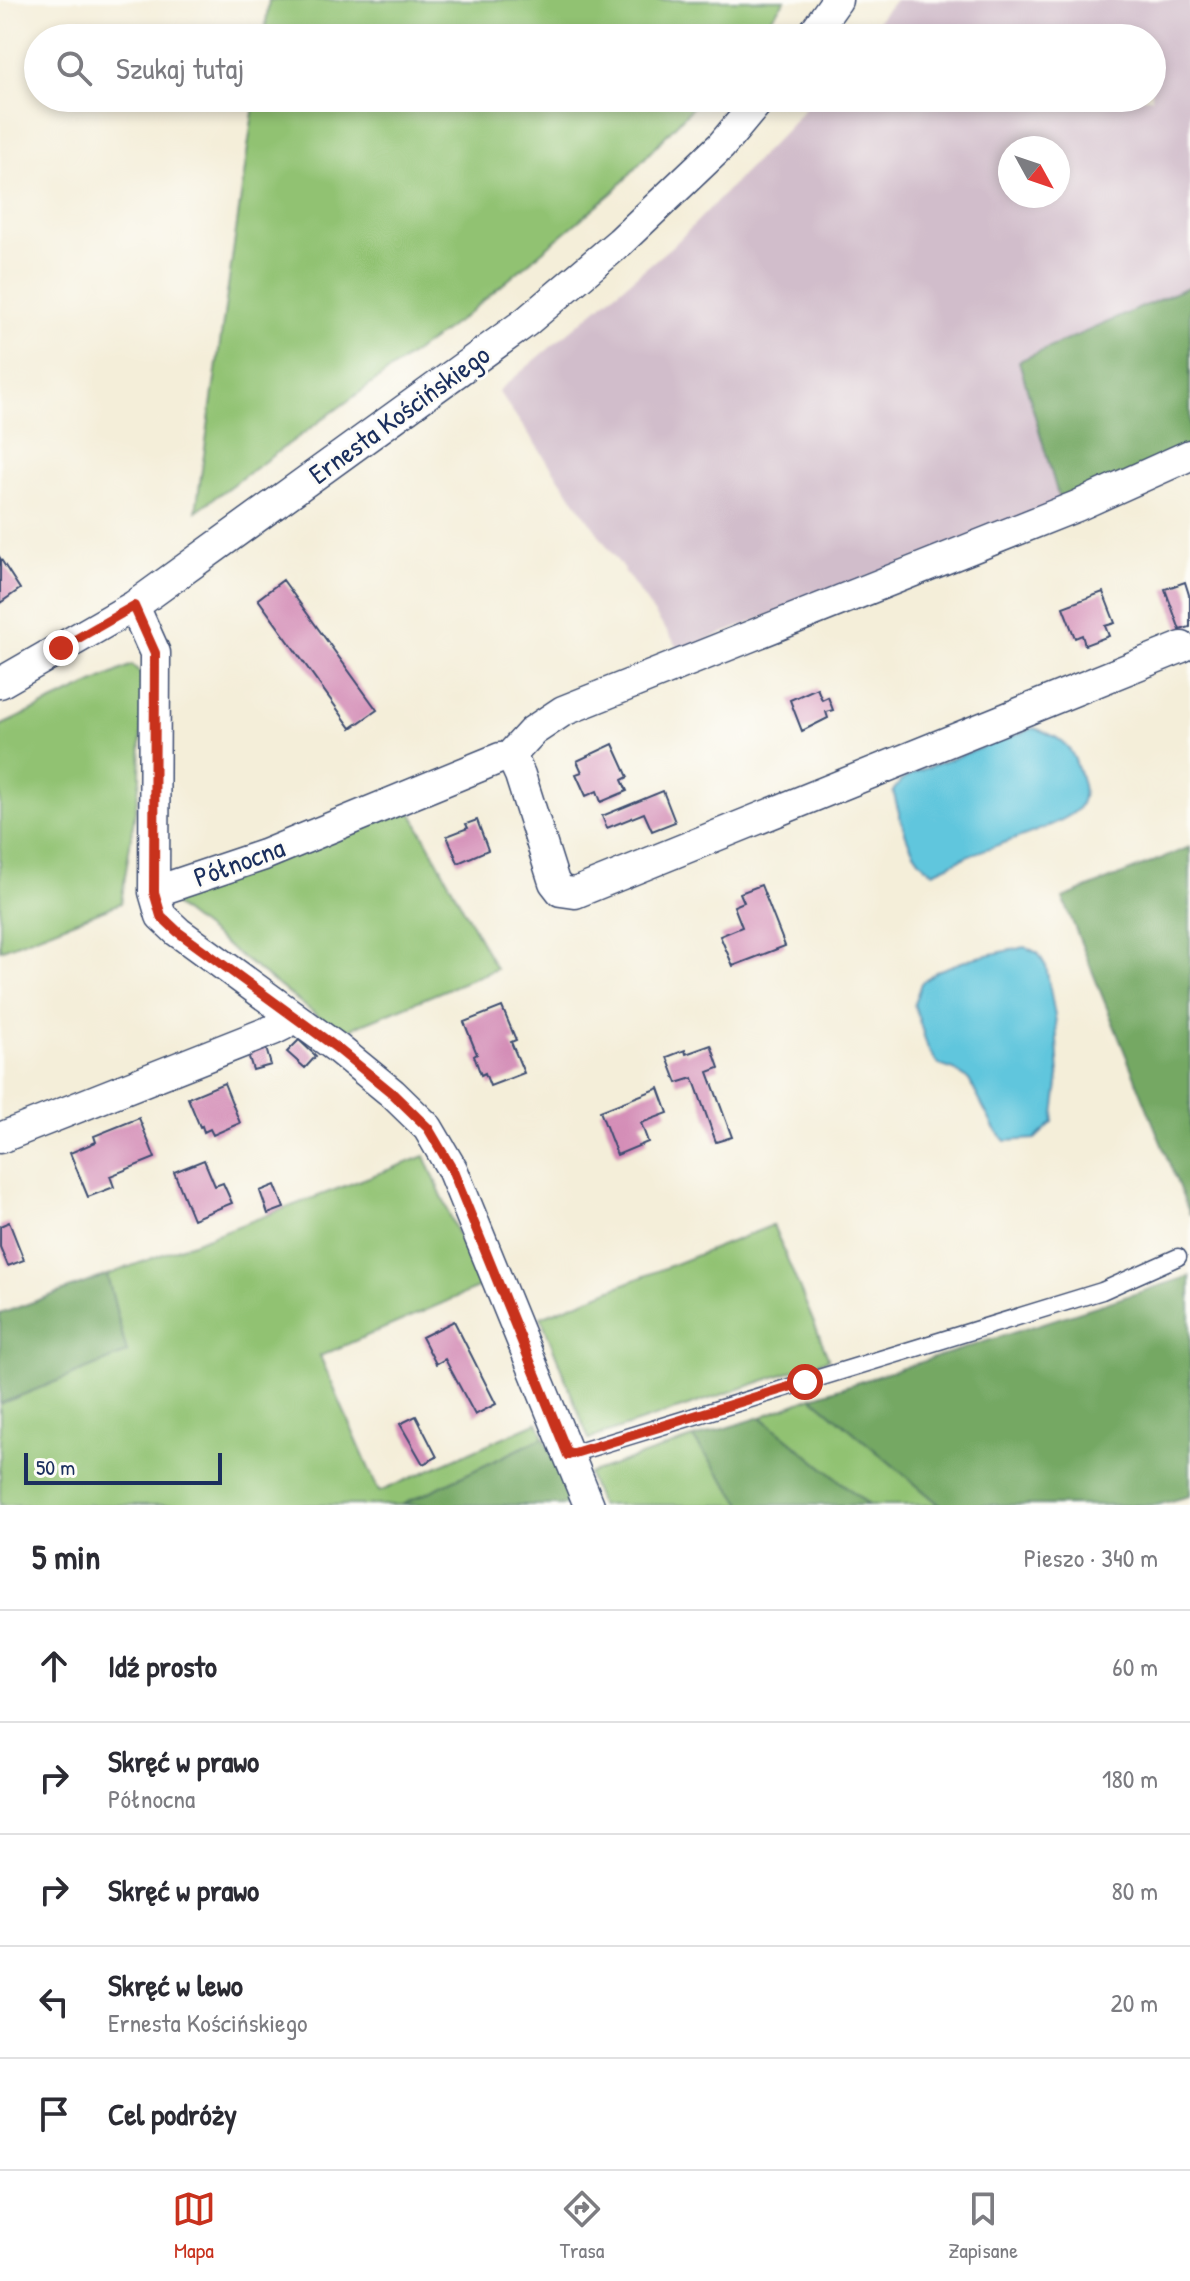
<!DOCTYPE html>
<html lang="pl">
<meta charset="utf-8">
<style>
body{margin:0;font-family:"Patrick Hand",sans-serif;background:#f2f2f3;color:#2b2b33}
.compass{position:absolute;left:998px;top:136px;width:72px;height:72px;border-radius:50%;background:#fff;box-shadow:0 4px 12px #0003;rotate:130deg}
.scale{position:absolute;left:24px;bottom:20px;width:198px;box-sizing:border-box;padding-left:8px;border:4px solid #1b2f5e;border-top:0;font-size:22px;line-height:28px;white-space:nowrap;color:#1b2f5e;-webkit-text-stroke:6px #fdfcf7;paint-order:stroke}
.stop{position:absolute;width:24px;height:24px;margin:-18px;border:6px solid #c8321e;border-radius:50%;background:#fff}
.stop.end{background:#c8321e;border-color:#fff;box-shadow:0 2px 8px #0008}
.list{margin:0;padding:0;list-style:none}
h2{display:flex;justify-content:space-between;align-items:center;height:104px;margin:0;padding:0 32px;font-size:34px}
h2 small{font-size:26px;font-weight:400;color:#7c7c81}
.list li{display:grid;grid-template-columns:52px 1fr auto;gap:24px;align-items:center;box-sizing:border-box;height:112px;padding:0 32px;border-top:2px solid #e1e1e2}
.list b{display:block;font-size:30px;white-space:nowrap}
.list p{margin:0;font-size:26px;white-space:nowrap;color:#7c7c81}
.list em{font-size:26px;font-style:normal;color:#7c7c81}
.icon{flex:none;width:44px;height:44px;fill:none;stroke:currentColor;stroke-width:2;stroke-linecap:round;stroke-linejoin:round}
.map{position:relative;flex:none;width:1190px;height:1505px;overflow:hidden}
.search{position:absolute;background:#fff;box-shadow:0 4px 12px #0003;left:24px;right:24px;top:24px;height:88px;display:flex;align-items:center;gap:20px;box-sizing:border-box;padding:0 28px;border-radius:44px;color:#7c7c81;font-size:30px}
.sheet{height:664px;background:#fff}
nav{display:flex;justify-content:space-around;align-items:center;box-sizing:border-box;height:112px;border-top:2px solid #e1e1e2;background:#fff;font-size:22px;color:#7c7c81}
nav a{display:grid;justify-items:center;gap:4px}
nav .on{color:#c8321e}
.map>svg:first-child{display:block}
.industrial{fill:#d1bdcb;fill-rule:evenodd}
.green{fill:#91c272;stroke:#567868;stroke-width:2}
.forest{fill:#74a864;stroke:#486c61;stroke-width:2}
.water{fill:#60c6dd;stroke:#3e7a9e;stroke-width:2}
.building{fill:#d48eb7}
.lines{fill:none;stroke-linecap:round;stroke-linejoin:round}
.service-casing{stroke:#3c4c70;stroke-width:19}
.minor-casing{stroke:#3c4c70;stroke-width:33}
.service{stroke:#fff;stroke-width:16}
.minor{stroke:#fff;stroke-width:30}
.route{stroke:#c8321e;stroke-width:10}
.labels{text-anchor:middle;stroke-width:6;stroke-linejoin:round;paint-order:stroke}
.street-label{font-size:28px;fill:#1b2f5e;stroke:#fdfcf7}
</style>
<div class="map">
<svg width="1190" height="1505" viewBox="0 0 1190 1505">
<rect width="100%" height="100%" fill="#fdfcf7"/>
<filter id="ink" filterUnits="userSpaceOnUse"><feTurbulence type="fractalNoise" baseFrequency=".0125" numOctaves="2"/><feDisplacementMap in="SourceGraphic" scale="16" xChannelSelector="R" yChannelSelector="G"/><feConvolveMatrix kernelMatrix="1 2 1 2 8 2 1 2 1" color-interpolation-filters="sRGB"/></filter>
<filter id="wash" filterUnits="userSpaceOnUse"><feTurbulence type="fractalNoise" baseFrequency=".006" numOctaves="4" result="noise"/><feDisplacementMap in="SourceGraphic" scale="32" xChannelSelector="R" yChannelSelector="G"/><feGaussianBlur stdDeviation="1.8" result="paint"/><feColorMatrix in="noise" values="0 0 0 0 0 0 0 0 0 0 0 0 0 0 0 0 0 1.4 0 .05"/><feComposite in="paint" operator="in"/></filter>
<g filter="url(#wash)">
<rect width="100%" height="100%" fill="#f4eed9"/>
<path class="industrial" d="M895,0h295v286l-171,75 41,141 -380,148 -182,-259 180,-150 111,-114 24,-29h339v-60h-289zM1010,148h48v48h-48z"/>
<path class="green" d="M269,0h516l-29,38h-492z
M255,98h446l-88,94 -148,124 -269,195z
M132,665l10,9 -2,105 -19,124 -121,47v-224z
M409,808l87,161 -156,64 -171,-132z
M425,1156l55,131 -160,69 59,136 159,-70 6,15 -142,68h-402v-101l127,-51 -20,-78z
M773,1225l56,134 -240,80 -48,-122z
M812,1397l128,108h-71l-108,-88z
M693,1438l50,67h-143l-12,-31z"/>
<path class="forest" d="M1190,286v164l-130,52 -41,-141z
M1190,847v368l-127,-317z
M107,1275l20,78 -127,51v-90z
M1190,1276v220l-33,9h-217l-128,-108z
M761,1417l108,88h-126l-50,-67z
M544,1437l28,68h-170z"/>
<path class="water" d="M1034,728c21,7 37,15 43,38 5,14 11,27 2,41 -10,17 -90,40 -112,49 -12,6 -22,11 -34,16 -26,-15 -32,-54 -40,-81l8,-10 15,-9z
M1025,947l13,6 8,13 10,56 3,54 -6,46 -18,17 -30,2 -11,-13 -25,-48 -15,-10 -15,-5 -11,-16 -14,-45 7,-21 16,-12 36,-13z"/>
<g id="blocks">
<path class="building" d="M0,558l20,31 -20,14z
M283,580l94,130 -26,18 -93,-129z
M1185,582l5,16v29l-10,3 -15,-41z
M1103,592l12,31 -10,3 4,10 -24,9 -3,-10 -7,3 -12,-31z
M817,688l5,12 6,-3 5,13 -7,2 2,6 -26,13 -12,-31z
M613,744l15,33 -6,3 5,11 -26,11 -4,-11 -11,5 -10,-22 6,-2 -5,-11z
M663,791l12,31 -23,9 -8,-18 -37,15 -5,-12z
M477,820l11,30 -30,13 -11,-27 21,-8 -2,-4z
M761,885l24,61 -52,20 -13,-30 22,-9 -8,-21 10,-4 -4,-9z
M502,1007l14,33 -5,2 13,31 -34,13 -5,-13 -4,2 -7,-19 3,-2 -13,-32z
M299,1040l17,16 -11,12 -18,-16z
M265,1045l6,20 -18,5 -6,-19z
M711,1045l8,23 -11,4 24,65 -16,5 -23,-64 -16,5 -10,-26 18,-7 1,4z
M224,1083l16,40 -27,12 -3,-6 -6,3 -2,-6 -2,1 -12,-29z
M659,1088l9,25 -27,10 7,19 -31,13 -17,-44z
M139,1118l16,40 -45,18 4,11 -26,10 -18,-44 26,-11 -2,-6z
M204,1160l11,26 8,-3 9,20 -39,16 -19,-47z
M275,1185l9,23 -16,6 -8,-23z
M9,1222l15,38 -16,6 -8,-19v-21z
M454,1321l42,83 -21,11 -30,-56 -9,5 -14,-27z
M416,1416l21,41 -14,7 -23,-40z"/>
</g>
</g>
<g filter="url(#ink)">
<use href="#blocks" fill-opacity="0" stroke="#3c4c70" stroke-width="2"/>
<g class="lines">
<g class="service-casing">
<path id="service" d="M568,1455l534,-164 76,-34"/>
</g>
<g class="minor-casing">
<path id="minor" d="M810,38l27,-38
M134,606l21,47 -1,239
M0,683l134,-77 392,-284 94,-80 101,-96 40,-48
M508,758h-8l-236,97 -110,37 7,24 17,16 159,116 55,45 36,35 24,41 137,336
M508,758l7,6 5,11 34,107 7,9 14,2 607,-246
M508,758l25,-27 30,-20 514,-205 113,-51
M0,1138l273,-108 10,-5 9,-10"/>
</g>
<use href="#service" class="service"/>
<use href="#minor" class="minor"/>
</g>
</g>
<g class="lines" filter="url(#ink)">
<path class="route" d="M61,648l73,-42 21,47 -1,239 7,24 17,16 159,116 55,45 36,35 24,41 116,286 237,-73"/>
</g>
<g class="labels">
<g class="street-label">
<text transform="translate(399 414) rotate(-36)" y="10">Ernesta Kościńskiego</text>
<text transform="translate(239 862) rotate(-20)" y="10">Północna</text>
</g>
</g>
</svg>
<svg class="compass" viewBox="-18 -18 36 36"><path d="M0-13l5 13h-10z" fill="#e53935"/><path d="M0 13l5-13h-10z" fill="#7c7c81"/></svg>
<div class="scale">50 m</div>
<div class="stop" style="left:805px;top:1382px"></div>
<div class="stop end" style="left:61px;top:648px"></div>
<div class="search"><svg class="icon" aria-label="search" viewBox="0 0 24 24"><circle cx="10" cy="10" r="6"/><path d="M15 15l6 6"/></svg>Szukaj tutaj</div>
</div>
<section class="sheet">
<h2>5 min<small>Pieszo · 340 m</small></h2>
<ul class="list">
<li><svg class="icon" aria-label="ahead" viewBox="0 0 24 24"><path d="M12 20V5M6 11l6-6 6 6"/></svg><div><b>Idź prosto</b></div><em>60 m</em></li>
<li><svg class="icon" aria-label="right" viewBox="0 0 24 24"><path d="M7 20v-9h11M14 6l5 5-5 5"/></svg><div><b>Skręć w prawo</b><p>Północna</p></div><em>180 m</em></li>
<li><svg class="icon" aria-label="right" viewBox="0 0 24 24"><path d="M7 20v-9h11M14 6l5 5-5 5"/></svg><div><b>Skręć w prawo</b></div><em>80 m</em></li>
<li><svg class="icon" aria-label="left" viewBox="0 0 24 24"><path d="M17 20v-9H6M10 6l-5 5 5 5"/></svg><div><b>Skręć w lewo</b><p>Ernesta Kościńskiego</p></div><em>20 m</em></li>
<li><svg class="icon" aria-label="arrive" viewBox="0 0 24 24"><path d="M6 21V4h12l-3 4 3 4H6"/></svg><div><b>Cel podróży</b></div></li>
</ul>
</section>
<nav>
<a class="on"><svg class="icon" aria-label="map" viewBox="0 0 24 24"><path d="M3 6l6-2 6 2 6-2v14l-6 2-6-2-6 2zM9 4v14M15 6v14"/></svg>Mapa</a>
<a><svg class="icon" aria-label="directions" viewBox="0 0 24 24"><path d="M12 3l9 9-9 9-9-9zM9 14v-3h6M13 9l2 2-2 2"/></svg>Trasa</a>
<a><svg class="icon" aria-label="saved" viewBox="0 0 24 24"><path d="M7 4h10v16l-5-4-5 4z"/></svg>Zapisane</a>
</nav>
